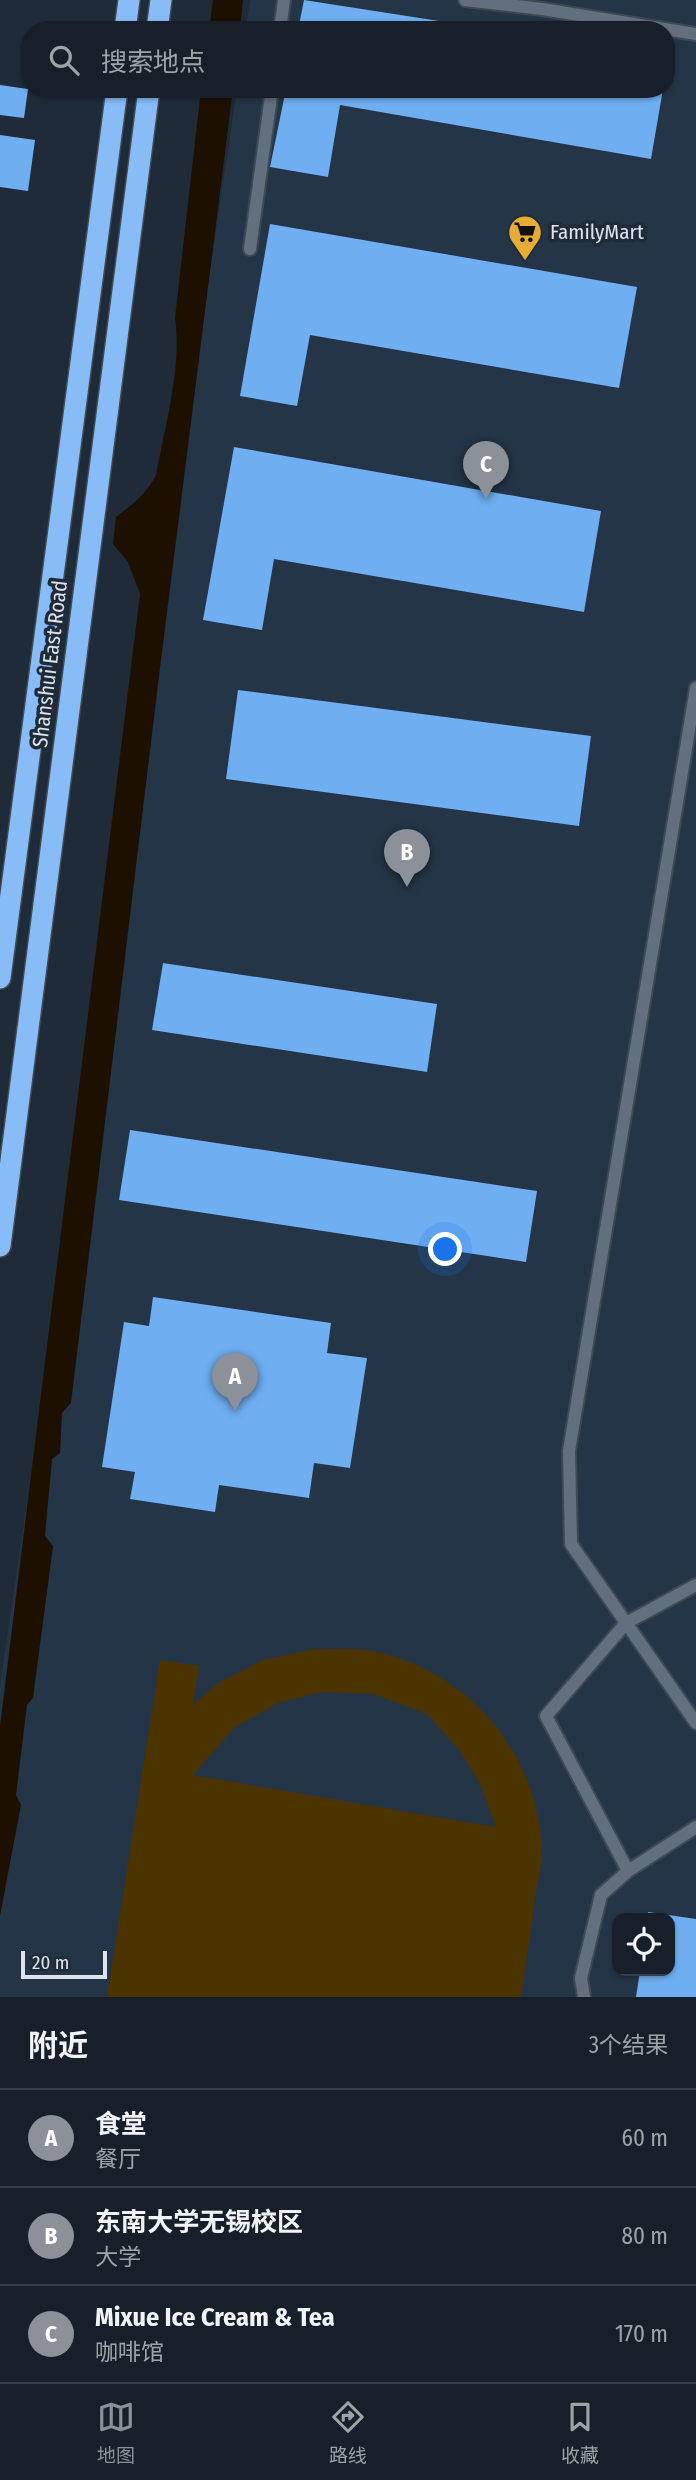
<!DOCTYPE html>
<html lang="zh">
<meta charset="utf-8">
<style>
body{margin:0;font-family:"Fira Sans Condensed","Noto Sans SC",sans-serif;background:#242d36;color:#f1f3f6}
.controls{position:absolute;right:21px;bottom:21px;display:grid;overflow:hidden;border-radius:14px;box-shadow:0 2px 5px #0004}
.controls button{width:63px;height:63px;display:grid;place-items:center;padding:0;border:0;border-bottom:2px solid #363e47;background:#17202a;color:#f1f3f6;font:35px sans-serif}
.scale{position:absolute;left:21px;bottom:18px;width:86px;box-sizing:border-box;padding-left:7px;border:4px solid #dce3ec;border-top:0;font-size:19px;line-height:24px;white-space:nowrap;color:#dce3ec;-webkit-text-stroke:5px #1f2b38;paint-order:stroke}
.you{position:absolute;left:446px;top:1250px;width:24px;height:24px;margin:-18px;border:5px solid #fff;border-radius:50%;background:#1a73e8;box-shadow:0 0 0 10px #1a73e833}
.badge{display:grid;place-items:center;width:46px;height:46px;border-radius:50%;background:#8c9099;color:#fff;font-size:23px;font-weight:700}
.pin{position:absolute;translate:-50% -58px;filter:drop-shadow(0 2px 4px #0008)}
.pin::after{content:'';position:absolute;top:37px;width:24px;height:21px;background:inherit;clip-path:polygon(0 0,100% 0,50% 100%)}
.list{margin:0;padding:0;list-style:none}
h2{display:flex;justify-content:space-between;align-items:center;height:91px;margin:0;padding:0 28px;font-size:30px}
h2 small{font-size:23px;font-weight:400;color:#9ea3a8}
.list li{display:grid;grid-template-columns:46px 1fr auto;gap:21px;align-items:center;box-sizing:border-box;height:98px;padding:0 28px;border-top:2px solid #363e47}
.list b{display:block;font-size:26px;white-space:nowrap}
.list p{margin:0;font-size:23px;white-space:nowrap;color:#9ea3a8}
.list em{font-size:23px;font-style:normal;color:#9ea3a8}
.icon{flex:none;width:38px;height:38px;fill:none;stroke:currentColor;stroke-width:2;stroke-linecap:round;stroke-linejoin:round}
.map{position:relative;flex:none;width:696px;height:1997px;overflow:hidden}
.search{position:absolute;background:#17202a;box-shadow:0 2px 5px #0004;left:21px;right:21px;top:21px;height:77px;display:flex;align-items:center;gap:18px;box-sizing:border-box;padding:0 24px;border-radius:28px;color:#9ea3a8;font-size:26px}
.sheet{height:385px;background:#17202a}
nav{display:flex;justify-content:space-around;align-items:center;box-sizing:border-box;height:98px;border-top:2px solid #363e47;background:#17202a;font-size:19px;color:#9ea3a8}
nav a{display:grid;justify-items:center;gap:4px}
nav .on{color:#8c9099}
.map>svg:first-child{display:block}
.built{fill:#243547;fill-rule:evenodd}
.green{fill:#4b3400;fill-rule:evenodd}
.water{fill:#1e1000}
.building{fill:#6faef1}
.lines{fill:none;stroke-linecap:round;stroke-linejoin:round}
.lane-casing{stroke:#3f4954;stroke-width:16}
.highway-casing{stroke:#3f4954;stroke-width:24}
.lane{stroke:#616f7e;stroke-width:12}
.highway{stroke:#87bcf7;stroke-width:21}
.labels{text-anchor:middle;stroke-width:7;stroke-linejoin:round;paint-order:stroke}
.poi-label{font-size:21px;fill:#dce3ec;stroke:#1f2b38;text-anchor:start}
.street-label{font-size:21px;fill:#dce3ec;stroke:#1f2b38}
</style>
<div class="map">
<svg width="696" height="1997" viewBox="0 0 696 1997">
<rect width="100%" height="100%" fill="#1f2b38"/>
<path class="built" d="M250,0h446v1997h-696v-312l237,-1596h429v-59h-420zM617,1918h53v53h-53z"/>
<path class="green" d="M314,1649c17,0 36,-1 53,1 99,17 170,100 175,200 0,15 -4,32 -7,47 -4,33 -9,67 -14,100h-414l53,-337 39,6 -6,39 25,-22 45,-23zM322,1692l51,2 54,20 33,37 20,33 16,43 -303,-52 41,-47 44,-25z"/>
<path class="water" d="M213,0h30l-3,30h-31z
M201,89h32l-73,579 -89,735 -9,10 -2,40 -8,6 -7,77 8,10 -20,152 -6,7 -11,90 5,10 -21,111v-190l140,-1132 -12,-32 -15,-18 3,-27c16,-12 31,-24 40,-42 9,-49 26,-108 19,-157z"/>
<path class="building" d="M304,0l180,28v2h-186z
M0,85l28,4 -4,29 -24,-3z
M286,89h377l-12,70 -311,-54 -12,72 -58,-10z
M0,135l35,5 -7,51 -28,-4z
M270,224l367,63 -18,101 -309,-53 -13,71 -57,-10z
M234,447l367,64 -17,101 -310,-53 -12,71 -59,-10z
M238,690l353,46 -12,90 -353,-47z
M163,963l274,41 -10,68 -275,-42z
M130,1130l407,61 -11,71 -407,-62z
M153,1297l178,26 -4,30 40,5 -17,110 -36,-5 -5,35 -90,-13 -4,27 -85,-13 5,-27 -33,-5 22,-145 25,4z
M648,1912l48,7v78h-60l4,-26h30v-53h-22z"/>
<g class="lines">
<g class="lane-casing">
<path id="lane" d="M465,0l77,9 154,25
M280,30l4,-30
M250,249l22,-160
M696,688l-127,763 2,93 125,179
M628,1871l-82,-155 80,-93 70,-38
M584,1997l-3,-19 20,-83 27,-24 68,-44"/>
</g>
<g class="highway-casing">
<path id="highway" d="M125,30l4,-30
M157,30l4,-30
M0,978l117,-889
M0,1246l149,-1157"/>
</g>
<use href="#lane" class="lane"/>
<use href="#highway" class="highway"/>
</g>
<defs>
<g id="supermarket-pin" transform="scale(1.75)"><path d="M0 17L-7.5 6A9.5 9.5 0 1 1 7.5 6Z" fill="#e6ac36" stroke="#1f2b38"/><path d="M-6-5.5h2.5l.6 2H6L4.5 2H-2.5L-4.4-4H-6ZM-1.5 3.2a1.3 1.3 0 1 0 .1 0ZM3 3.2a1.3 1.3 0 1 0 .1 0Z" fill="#111"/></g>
</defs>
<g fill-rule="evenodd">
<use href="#supermarket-pin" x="525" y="232"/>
</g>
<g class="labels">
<g class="poi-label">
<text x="550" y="239">FamilyMart</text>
</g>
<g class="street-label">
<text transform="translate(50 664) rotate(-83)" y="7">Shanshui East Road</text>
</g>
</g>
</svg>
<div class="controls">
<button><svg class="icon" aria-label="locate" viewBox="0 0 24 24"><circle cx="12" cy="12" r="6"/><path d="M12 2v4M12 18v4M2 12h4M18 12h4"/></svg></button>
</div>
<div class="scale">20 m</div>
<div class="you"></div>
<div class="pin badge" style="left:235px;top:1411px">A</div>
<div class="pin badge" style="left:407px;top:887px">B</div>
<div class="pin badge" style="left:486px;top:499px">C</div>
<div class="search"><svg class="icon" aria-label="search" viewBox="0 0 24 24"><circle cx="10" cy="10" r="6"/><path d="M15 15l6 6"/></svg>搜索地点</div>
</div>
<section class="sheet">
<h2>附近<small>3个结果</small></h2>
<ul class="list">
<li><span class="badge">A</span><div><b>食堂</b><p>餐厅</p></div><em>60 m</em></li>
<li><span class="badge">B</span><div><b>东南大学无锡校区</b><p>大学</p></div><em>80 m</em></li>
<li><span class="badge">C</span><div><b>Mixue Ice Cream &amp; Tea</b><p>咖啡馆</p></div><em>170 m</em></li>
</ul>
</section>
<nav>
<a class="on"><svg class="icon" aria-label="map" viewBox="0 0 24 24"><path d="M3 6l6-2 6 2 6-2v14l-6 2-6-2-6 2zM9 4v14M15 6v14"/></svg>地图</a>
<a><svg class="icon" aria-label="directions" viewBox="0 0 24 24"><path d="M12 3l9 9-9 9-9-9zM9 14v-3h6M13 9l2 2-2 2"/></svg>路线</a>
<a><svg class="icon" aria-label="saved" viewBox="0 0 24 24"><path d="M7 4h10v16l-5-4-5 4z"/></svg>收藏</a>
</nav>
